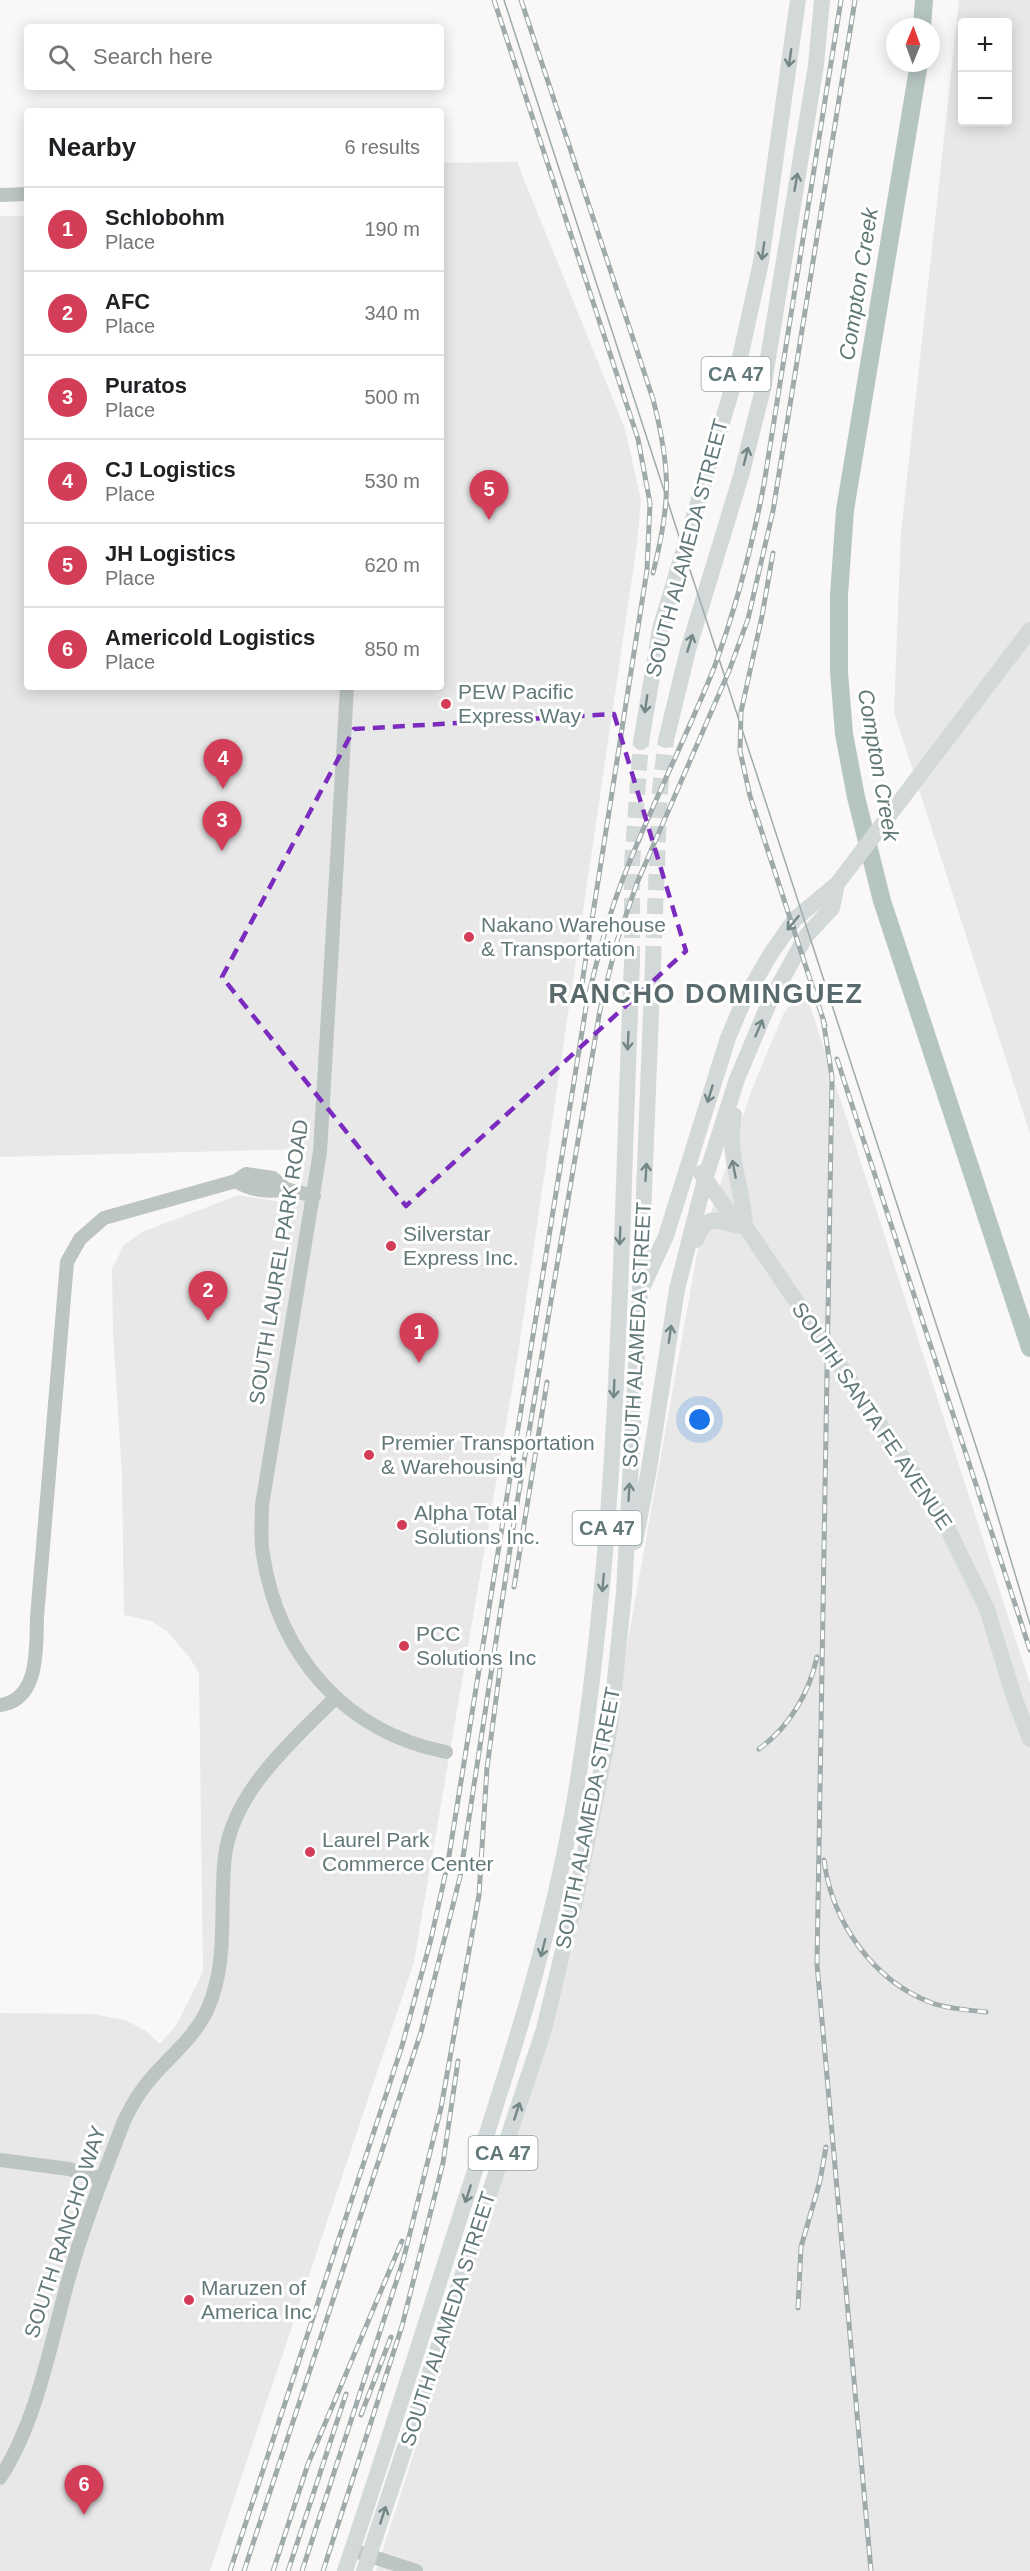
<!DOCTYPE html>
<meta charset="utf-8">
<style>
body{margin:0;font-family:Helvetica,sans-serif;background:#f2f2f2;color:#202124}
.controls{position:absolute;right:18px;top:18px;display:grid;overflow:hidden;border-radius:6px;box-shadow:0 3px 15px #0003}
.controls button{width:54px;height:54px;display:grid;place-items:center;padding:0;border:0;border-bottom:2px solid #e0e0e0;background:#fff;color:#202124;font:30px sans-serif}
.compass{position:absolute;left:886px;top:18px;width:54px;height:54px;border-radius:50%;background:#fff;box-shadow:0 3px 15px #0003;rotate:1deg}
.you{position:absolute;left:700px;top:1420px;width:21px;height:21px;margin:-15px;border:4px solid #fff;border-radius:50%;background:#1a73e8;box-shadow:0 0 0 9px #1a73e833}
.badge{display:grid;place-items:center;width:39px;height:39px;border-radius:50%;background:#d33d57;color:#fff;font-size:20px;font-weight:700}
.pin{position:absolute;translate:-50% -50px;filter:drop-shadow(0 2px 3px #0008)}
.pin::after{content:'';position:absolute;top:32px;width:21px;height:18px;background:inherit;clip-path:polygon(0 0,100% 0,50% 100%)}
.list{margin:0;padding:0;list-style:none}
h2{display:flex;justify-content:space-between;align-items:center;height:78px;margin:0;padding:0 24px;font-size:26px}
h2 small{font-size:20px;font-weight:400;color:#757577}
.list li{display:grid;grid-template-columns:39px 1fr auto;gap:18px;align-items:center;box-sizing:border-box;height:84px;padding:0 24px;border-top:2px solid #e0e0e0}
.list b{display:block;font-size:22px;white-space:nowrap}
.list p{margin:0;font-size:20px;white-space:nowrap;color:#757577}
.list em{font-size:20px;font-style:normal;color:#757577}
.icon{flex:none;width:33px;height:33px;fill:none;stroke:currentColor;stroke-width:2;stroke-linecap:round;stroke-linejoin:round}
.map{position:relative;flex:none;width:1030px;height:2571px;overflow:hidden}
.search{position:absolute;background:#fff;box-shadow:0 3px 15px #0003;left:24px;top:24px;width:420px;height:66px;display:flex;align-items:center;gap:15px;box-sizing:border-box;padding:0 21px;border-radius:6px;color:#757577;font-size:22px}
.panel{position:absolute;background:#fff;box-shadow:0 3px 15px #0003;left:24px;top:108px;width:420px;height:582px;border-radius:6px}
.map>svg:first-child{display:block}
.built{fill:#e7e8e7;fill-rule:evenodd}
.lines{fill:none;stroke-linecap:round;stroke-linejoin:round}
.river{stroke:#b5c5c2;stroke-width:18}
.major-tunnel{stroke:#d3d8d8;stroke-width:16;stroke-dasharray:16 8;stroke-linecap:butt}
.minor{stroke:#bcc4c4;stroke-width:14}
.major{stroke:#d3d9d9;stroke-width:16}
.tram{stroke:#9faaab;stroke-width:1.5}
.rail-casing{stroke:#9faaab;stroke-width:5}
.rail{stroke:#fff;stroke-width:3;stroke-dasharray:9;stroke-linecap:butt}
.oneway{stroke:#738787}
.marked{fill:none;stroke:#7b2cbf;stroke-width:4.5;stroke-dasharray:12 8;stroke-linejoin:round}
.poi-dot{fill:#d33d57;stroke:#fff;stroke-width:2}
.labels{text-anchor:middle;stroke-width:6;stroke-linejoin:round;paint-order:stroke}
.shield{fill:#fff;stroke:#91a0a1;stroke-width:1.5}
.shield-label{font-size:20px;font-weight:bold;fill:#627879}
.street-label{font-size:21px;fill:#627879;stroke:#fff}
.poi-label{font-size:21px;fill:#627879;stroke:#fff;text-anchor:start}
.water-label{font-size:22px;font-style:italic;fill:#617976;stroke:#fff}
.district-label{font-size:27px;font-weight:bold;letter-spacing:1.5px;fill:#586a6b;stroke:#fff}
</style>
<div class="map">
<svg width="1030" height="2571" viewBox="0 0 1030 2571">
<rect width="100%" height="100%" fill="#f9f8f7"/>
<path class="built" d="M959,0h71v1134l-136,-422 7,-179zM962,22h46v100h-46z
M517,162l108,267 16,71 -4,44 -119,810 -104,608 -204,609h-210v-558l92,1 33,6 21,11 14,13 17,-20 26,-52 -4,-298 -9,-16 -22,-26 -17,-11 -27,-6 -2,-140 -9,-143 -1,-63 12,-24 18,-13 97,-37 59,10 6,-39 -3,-17 -301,8v-941h27v471h414v-524z
M803,984l227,700v887h-654l143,-445 54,-178 124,-694 55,-165 31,-74z"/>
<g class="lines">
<path class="river" d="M922,27l2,-27
M919,63l-74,447 -6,85v77l5,62 12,63 26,104 148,447"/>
<path class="major-tunnel" d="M632,962v-98l9,-122
M653,962l7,-173 6,-49"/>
<path class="minor" d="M0,195l27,-1
M347,687l-27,465 -58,353c0,16 -2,34 1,50 16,101 82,177 183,197
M236,1181c14,9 33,12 50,8
M0,1705c40,-5 36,-58 37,-88l30,-355 13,-23 24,-21 132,-37 10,-7 27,4 13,11 28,7
M0,2160l69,9 33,10
M0,2478c39,-59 52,-144 72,-211 14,-50 34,-98 52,-146 8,-17 17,-32 30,-46 18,-20 43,-41 54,-67 21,-48 11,-101 17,-152 8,-65 67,-114 110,-158
M352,2550l64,21"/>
<path class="major" d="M666,740l22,-90 53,-174 22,-87 53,-324 6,-65
M641,742l19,-113 76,-253 25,-114 37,-262
M734,1115c-8,40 9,72 11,111
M701,1173l25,35 19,18 194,285 48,98 27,88 16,42
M696,1240c12,-32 23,-15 48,-14
M643,1286l23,-50 62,-198 16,-38 26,-45 25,-36 42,-35 193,-254
M635,1542l14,-73 28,-180 28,-110 32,-100 32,-76 37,-67 26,-28 5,-24
M345,2571c40,-118 77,-236 115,-354 46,-142 93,-283 117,-431 44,-272 43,-549 55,-824
M364,2571l180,-542 32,-132 34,-170 14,-134 16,-300 13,-331"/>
<path class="tram" d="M504,0l482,1477 44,147"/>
<g class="rail-casing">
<path id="rail" d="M494,0l144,439 12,64 -3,67 -67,426
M521,0l132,399c18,71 18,103 0,174
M773,553l-11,63 -21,96 -1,39 10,45 75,229
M823,1019l9,58 -15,887 54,607
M837,1059l193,591
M514,1587l33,-205
M759,1749c30,-22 50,-55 58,-92
M824,1860c8,62 49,121 108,143 17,6 37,7 54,9
M798,2308l3,-61 19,-66 6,-34
M361,2415l30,-78
M230,2571l172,-525 29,-107 17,-77 138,-855c10,-45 21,-88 38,-131 27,-70 62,-138 90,-208 22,-60 38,-121 50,-184l77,-484
M244,2571l177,-539 39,-155 57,-374 83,-493 17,-69 20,-58 92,-212 19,-52 25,-108 82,-511
M273,2571l35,-107 94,-223
M288,2571l58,-177
M302,2571l101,-310 38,-153 38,-213 8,-127 13,-99
M323,2571l79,-245 41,-163 15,-102"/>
</g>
<use href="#rail" class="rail"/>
</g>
<defs><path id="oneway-shaft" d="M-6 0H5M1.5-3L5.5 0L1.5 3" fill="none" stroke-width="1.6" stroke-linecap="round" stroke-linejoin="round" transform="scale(1.5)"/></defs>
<g class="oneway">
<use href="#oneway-shaft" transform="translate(790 58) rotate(98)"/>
<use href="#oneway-shaft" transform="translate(796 182) rotate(-80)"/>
<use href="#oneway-shaft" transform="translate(763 251) rotate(98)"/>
<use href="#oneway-shaft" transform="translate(746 456) rotate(-76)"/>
<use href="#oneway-shaft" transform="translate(690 643) rotate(-73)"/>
<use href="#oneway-shaft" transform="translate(646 704) rotate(98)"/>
<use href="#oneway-shaft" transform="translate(793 923) rotate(129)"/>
<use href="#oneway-shaft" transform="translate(759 1028) rotate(-67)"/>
<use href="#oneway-shaft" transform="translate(628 1041) rotate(93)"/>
<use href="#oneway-shaft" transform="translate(710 1094) rotate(107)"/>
<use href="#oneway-shaft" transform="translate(734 1169) rotate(-101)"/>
<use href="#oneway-shaft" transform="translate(646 1172) rotate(-87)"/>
<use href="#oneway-shaft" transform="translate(620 1236) rotate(92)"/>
<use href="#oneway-shaft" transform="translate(670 1334) rotate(-82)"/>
<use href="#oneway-shaft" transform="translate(614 1389) rotate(92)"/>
<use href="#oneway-shaft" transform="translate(629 1492) rotate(-87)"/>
<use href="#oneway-shaft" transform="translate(603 1583) rotate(95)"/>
<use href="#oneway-shaft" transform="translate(543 1948) rotate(104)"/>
<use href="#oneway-shaft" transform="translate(517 2111) rotate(-72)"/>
<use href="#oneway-shaft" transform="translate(468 2194) rotate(108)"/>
<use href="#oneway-shaft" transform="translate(383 2515) rotate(-72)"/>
</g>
<path class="marked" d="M614,714l72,237 -280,255 -184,-229 132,-248z"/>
<g class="poi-dot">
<circle cx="446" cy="704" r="6"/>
<circle cx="469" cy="937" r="6"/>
<circle cx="391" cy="1246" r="6"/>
<circle cx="369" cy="1455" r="6"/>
<circle cx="402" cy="1525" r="6"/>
<circle cx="404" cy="1646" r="6"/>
<circle cx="310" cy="1852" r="6"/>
<circle cx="189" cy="2300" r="6"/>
</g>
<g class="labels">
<g class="shield">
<rect x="701.5" y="357" width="69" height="34" rx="4.5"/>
<rect x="572.5" y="1511" width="69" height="34" rx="4.5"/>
<rect x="468.5" y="2136" width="69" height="34" rx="4.5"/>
</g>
<g class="shield-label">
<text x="736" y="381">CA 47</text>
<text x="607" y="1535">CA 47</text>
<text x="503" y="2160">CA 47</text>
</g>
<g class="street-label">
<text transform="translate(687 548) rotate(-75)" y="7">SOUTH ALAMEDA STREET</text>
<text transform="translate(279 1262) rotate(-81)" y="7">SOUTH LAUREL PARK ROAD</text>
<text transform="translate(637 1335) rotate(-87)" y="7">SOUTH ALAMEDA STREET</text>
<text transform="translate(872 1416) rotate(56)" y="7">SOUTH SANTA FE AVENUE</text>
<text transform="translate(588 1818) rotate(-79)" y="7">SOUTH ALAMEDA STREET</text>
<text transform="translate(65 2232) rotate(-72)" y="7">SOUTH RANCHO WAY</text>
<text transform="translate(448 2319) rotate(-72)" y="7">SOUTH ALAMEDA STREET</text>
</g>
<g class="poi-label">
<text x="458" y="699">PEW Pacific<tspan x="458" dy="24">Express Way</tspan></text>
<text x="481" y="932">Nakano Warehouse<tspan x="481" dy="24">&amp; Transportation</tspan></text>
<text x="403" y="1241">Silverstar<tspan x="403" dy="24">Express Inc.</tspan></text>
<text x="381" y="1450">Premier Transportation<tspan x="381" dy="24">&amp; Warehousing</tspan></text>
<text x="414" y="1520">Alpha Total<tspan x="414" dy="24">Solutions Inc.</tspan></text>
<text x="416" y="1641">PCC<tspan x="416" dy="24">Solutions Inc</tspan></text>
<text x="322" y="1847">Laurel Park<tspan x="322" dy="24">Commerce Center</tspan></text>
<text x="201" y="2295">Maruzen of<tspan x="201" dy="24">America Inc</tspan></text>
</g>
<g class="water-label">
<text transform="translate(858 284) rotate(-81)" y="8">Compton Creek</text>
<text transform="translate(879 765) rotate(80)" y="8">Compton Creek</text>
</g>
<g class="district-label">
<text x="706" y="1003">RANCHO DOMINGUEZ</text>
</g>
</g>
</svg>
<div class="controls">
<button>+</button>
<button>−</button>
</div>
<svg class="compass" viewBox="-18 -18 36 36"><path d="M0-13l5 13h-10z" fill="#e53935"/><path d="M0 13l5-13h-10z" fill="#757577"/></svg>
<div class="you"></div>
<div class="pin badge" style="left:419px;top:1363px">1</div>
<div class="pin badge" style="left:208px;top:1321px">2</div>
<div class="pin badge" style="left:222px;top:851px">3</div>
<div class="pin badge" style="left:223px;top:789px">4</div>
<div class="pin badge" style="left:489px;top:520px">5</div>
<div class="pin badge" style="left:84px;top:2515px">6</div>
<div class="search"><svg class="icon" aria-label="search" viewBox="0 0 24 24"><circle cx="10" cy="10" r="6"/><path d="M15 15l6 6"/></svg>Search here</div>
<section class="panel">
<h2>Nearby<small>6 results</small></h2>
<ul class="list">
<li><span class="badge">1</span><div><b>Schlobohm</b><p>Place</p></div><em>190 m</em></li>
<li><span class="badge">2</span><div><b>AFC</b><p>Place</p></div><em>340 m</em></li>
<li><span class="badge">3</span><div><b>Puratos</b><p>Place</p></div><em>500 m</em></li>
<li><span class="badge">4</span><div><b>CJ Logistics</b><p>Place</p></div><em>530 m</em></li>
<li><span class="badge">5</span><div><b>JH Logistics</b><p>Place</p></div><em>620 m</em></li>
<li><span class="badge">6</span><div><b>Americold Logistics</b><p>Place</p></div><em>850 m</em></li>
</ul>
</section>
</div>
